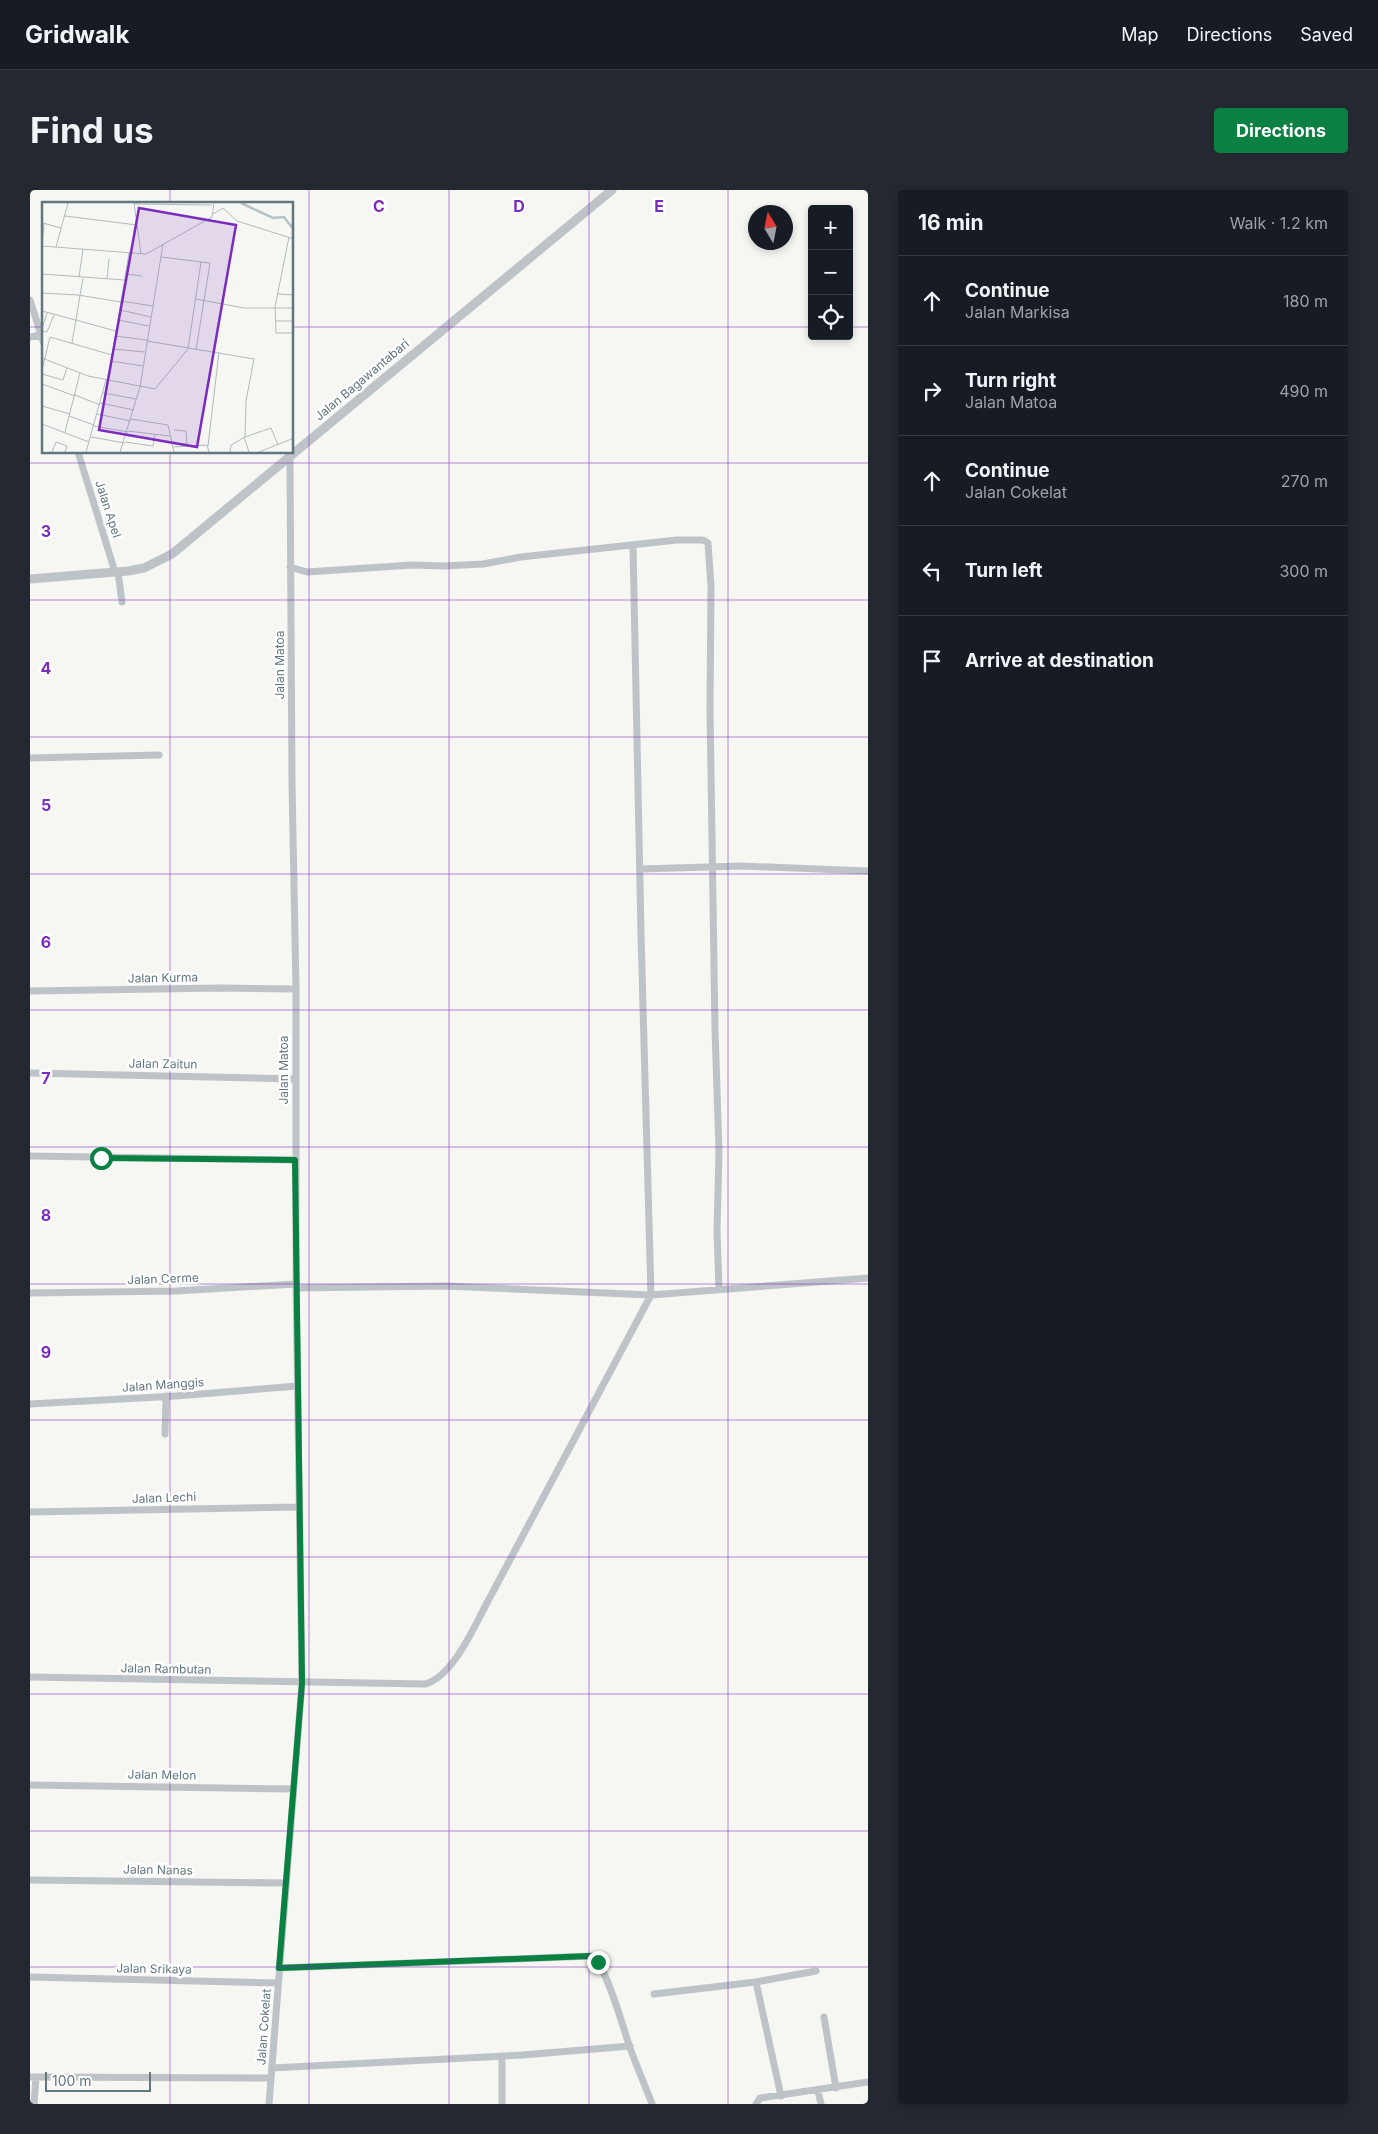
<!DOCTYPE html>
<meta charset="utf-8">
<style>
body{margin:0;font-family:Inter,sans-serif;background:#242831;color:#f1f3f6}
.controls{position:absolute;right:15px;top:15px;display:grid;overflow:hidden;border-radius:5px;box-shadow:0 2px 8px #0003}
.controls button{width:45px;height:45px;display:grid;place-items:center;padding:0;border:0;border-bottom:1px solid #363941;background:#171b24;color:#f1f3f6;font:25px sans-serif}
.compass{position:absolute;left:718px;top:15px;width:45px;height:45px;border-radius:50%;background:#171b24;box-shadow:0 2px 8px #0003;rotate:350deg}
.scale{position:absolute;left:15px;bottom:12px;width:106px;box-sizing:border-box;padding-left:5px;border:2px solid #61767e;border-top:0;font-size:14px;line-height:18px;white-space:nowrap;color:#61767e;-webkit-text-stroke:4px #fff;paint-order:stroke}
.stop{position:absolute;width:15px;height:15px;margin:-11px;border:4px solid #0b8043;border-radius:50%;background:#fff}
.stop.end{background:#0b8043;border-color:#fff;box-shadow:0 1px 5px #0008}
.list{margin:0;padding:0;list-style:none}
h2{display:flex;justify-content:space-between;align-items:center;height:65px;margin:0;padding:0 20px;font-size:21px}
h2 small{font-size:16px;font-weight:400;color:#9ea1a6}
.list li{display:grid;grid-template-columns:32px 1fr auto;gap:15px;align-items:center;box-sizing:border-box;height:90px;padding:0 20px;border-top:1px solid #363941}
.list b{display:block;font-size:19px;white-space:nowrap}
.list p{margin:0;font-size:16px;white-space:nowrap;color:#9ea1a6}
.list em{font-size:16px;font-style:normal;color:#9ea1a6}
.icon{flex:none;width:28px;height:28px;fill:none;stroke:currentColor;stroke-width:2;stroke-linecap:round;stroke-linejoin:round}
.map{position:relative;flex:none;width:838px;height:1914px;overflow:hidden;border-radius:5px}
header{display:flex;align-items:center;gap:30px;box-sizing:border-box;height:70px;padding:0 25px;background:#171b24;border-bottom:1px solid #363941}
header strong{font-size:24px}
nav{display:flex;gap:28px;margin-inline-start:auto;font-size:18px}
.intro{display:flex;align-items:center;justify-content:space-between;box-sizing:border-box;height:120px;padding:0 30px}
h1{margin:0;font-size:35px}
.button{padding:12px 22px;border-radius:5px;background:#0b8043;color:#fff;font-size:18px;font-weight:700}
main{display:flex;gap:30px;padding:0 30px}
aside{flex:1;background:#171b24;border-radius:5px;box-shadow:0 2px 8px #0003}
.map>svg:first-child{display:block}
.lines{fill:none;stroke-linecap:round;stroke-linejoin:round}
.minor{stroke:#bdc3c6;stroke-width:7}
.tertiary{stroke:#bdc3c6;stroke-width:9}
.route{stroke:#0b8043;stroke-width:6}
.grid{fill:none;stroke:#7b2cbf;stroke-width:1;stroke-opacity:0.55}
.labels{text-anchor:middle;stroke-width:5;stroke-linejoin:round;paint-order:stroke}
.street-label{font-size:12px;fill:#61767e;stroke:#fff}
.inset-river{fill:none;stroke:#b4c4c6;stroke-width:2.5}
.inset-road{fill:none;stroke:#b1bbbd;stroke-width:1}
.view{fill:#7b2cbf;fill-opacity:0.15;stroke:#7b2cbf;stroke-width:2.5}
.inset-edge{fill:none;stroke:#61767e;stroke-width:2.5}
.grid-label{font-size:16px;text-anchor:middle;font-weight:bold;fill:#7b2cbf;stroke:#fff;stroke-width:5;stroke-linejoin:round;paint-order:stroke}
</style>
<header>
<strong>Gridwalk</strong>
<nav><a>Map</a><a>Directions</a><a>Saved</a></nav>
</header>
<div class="intro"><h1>Find us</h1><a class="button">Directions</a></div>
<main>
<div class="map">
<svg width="838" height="1914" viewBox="0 0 838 1914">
<rect width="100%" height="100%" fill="#f6f6f3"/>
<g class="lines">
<path class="minor" d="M0,110l14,44
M0,147l11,-2
M48,262l37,120
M260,377l17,5 105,-7 32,1 39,-2 38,-7 156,-17h26l5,3 3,43 -1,123 5,321 4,121 -2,80 2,58
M88,382l4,30
M0,568l129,-3
M610,679l101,-3 127,5
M0,801l190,-3 76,1
M0,883l266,6
M0,966l265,4
M266,1098l149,-2 206,9 217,-17
M0,1103l146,-2 120,-7
M0,1214l146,-8 121,-10
M135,1244l1,-38
M0,1322l269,-5
M0,1487l395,7c28,-7 50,-59 63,-83l163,-306 -10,-361 -8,-389
M0,1595l263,4
M0,1690l256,3
M249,1778l313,-12c14,9 31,71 37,89 7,20 16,40 23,59
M0,1787l248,6
M726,1792l60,-11
M624,1804l102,-12 25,114
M794,1827l12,71
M242,1878l251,-13 107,-9
M0,1887l241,1
M788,1901l3,13
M4,1914l2,-27
M239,1914l33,-421 -6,-399v-295l-4,-206 -2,-326
M472,1914v-48
M726,1914l4,-6 108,-16"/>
<path class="tertiary" d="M0,389l98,-8 16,-3 28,-14 440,-364"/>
</g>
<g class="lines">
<path class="route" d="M71,968l194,2 7,523 -23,285 311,-12 8,6"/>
</g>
<path class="grid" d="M140,0v14M279,0v1914M419,0v1914M559,0v1914M698,0v1914M0,137h14M262,137h520M819,137h19M140,262v1652M0,273h838M0,410h838M0,547h838M0,684h838M0,820h838M0,957h838M0,1094h838M0,1230h838M0,1367h838M0,1504h838M0,1641h838M0,1777h838"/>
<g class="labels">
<g class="street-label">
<text transform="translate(332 190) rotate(-40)" y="4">Jalan Bagawantabari</text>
<text transform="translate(78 319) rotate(72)" y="4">Jalan Apel</text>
<text transform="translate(250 475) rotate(-90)" y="4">Jalan Matoa</text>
<text transform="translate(133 788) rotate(-1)" y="4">Jalan Kurma</text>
<text transform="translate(133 874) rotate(1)" y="4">Jalan Zaitun</text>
<text transform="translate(254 880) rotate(-90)" y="4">Jalan Matoa</text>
<text transform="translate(133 1089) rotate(-2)" y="4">Jalan Cerme</text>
<text transform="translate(133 1195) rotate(-4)" y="4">Jalan Manggis</text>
<text transform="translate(134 1308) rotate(-2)" y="4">Jalan Lechi</text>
<text transform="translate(136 1479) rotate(1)" y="4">Jalan Rambutan</text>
<text transform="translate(132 1585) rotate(1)" y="4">Jalan Melon</text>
<text transform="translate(128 1680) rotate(1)" y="4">Jalan Nanas</text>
<text transform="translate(124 1779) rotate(1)" y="4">Jalan Srikaya</text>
<text transform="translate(234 1837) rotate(-86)" y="4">Jalan Cokelat</text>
</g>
</g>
<g transform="translate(12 12)">
<rect width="251" height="251" fill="#f6f6f3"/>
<path class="inset-river" d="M199,1l32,15 11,-1 10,13"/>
<path class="inset-road" d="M92,1l7,51M92,2l78,1M171,12l10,-6 14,13 57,18M23,14l72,9M1,21l18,5M247,35l-14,70 1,26h18M0,44l104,8 66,-37 2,-14M0,45l2,-23M14,45l12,-44M119,55l49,6 -14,87M0,72l82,6M83,72l17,2M37,75l4,-28M65,77l2,-20M0,91l36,2 43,7M235,92l17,1M154,97l48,9h50M79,99l32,5M78,108l31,7M0,109l74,20M76,118l31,6M233,119h19M0,127l5,-16M0,129l5,1 7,-17M73,134l32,4M105,139l107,18 -8,42 -1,36 26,-9 7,17M30,141l11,-65M71,147l32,3M0,156l46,18 67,13 33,-40 13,-87M69,159l32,5M0,168l8,-33 62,18M0,172l21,6 4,-12M66,179l21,-128M0,182l33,12M61,191l33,6M33,193l25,10M58,201l34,7M0,204l28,8M55,212l34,7M27,214l25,9M89,217l37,6 6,27M0,222l47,18M52,224l34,6M132,228l12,1 1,14M86,229l42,5M23,230l15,-59M49,235l34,6M202,235l5,15M83,240l28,4 2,-12M166,244l11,-94M131,245l34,-2 2,7M10,250l4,-10 11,4 -2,6M44,250l20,-72M78,250l20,-65 23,-143M188,250l1,-7 14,-8M217,250l35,-14"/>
<path class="view" d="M97,6l97,17 -39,222 -98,-17z"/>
<rect width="251" height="251" class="inset-edge"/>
</g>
<g class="grid-label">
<text x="349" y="22">C</text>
<text x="489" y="22">D</text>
<text x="629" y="22">E</text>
<text x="16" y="347">3</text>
<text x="16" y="484">4</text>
<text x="16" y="621">5</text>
<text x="16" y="758">6</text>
<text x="16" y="894">7</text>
<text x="16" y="1031">8</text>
<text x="16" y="1168">9</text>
</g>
</svg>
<div class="controls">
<button>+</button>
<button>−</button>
<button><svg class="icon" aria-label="locate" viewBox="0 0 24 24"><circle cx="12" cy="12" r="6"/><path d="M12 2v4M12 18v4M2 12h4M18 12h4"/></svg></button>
</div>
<svg class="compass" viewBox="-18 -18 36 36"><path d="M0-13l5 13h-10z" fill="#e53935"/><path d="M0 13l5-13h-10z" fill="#9ea1a6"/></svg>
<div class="scale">100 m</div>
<div class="stop" style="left:71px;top:968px"></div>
<div class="stop end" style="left:568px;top:1772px"></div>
</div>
<aside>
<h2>16 min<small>Walk · 1.2 km</small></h2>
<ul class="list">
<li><svg class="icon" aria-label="ahead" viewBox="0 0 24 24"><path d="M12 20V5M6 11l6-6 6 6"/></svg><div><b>Continue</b><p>Jalan Markisa</p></div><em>180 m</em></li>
<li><svg class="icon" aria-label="right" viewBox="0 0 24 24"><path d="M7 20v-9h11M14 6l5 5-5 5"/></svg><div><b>Turn right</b><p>Jalan Matoa</p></div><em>490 m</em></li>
<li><svg class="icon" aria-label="ahead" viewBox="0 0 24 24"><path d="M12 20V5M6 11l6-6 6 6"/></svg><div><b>Continue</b><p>Jalan Cokelat</p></div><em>270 m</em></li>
<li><svg class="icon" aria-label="left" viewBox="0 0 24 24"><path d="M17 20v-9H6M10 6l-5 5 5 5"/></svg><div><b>Turn left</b></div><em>300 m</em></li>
<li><svg class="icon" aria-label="arrive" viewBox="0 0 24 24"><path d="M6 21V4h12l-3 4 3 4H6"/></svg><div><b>Arrive at destination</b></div></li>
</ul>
</aside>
</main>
